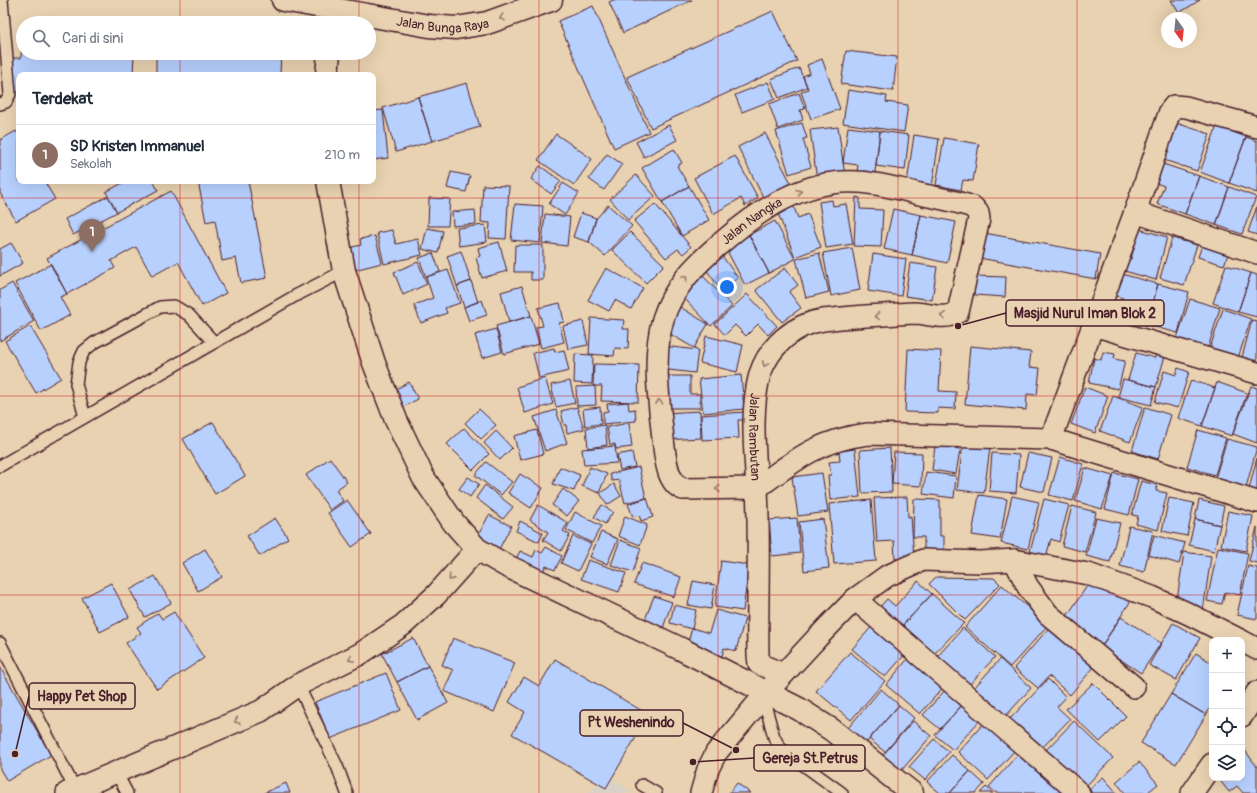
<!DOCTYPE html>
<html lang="id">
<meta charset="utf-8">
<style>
body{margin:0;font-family:Pangolin,sans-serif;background:#f6f6f7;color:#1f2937}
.controls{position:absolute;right:12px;bottom:12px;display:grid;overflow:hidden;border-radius:8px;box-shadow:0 4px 16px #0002}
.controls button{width:36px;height:36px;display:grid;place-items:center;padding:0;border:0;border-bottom:1px solid #e0e1e3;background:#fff;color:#1f2937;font:20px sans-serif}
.compass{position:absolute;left:1161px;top:12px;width:36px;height:36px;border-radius:50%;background:#fff;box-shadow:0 4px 16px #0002;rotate:165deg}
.you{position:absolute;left:727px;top:287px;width:14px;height:14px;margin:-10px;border:3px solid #fff;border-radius:50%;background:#1a73e8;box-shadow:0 0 0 6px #1a73e833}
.badge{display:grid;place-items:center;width:26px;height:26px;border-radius:50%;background:#0b8043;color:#fff;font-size:13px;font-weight:700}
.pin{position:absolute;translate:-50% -33px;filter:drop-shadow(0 1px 2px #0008)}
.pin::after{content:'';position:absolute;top:21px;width:14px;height:12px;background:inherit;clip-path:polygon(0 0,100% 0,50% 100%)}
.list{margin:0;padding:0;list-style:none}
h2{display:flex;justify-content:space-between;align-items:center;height:52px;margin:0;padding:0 16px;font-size:17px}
h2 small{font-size:13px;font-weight:400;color:#747a83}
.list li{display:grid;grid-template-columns:26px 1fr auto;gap:12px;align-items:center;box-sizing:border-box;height:60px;padding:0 16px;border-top:1px solid #e0e1e3}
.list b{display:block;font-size:15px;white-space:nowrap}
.list p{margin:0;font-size:13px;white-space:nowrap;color:#747a83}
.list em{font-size:13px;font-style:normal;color:#747a83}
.icon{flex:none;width:22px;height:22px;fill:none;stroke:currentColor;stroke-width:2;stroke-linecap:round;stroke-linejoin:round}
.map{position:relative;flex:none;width:1257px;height:793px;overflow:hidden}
.search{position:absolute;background:#fff;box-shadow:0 4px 16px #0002;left:16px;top:16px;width:360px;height:44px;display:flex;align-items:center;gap:10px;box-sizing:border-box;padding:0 14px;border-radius:22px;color:#747a83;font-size:15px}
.panel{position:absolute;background:#fff;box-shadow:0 4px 16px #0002;left:16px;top:72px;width:360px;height:112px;border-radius:8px}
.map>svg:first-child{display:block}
.built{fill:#d9d1c8}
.building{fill:#b7d0fe;stroke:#4a1f2b}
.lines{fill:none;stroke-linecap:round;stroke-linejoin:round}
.service-casing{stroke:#4a1f2b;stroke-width:14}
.minor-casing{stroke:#4a1f2b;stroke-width:24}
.tertiary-casing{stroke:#4a1f2b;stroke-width:25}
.primary-casing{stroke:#4a1f2b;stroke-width:25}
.service{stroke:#e8d2b1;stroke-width:11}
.minor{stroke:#e8d2b1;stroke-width:21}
.tertiary{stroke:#e8d2b1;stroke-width:22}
.primary{stroke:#e8d2b1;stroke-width:22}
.oneway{stroke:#99786e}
.grid{fill:none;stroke:#d62828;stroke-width:1;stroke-opacity:0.55}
.labels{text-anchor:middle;stroke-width:4;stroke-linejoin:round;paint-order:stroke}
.street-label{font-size:13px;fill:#4a1f2b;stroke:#e8d2b1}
.leader{fill:none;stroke:#4a1f2b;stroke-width:1.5}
.callout-dot{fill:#4a1f2b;stroke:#e8d2b1;stroke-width:1.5}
.callout{fill:#e8d2b1;stroke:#4a1f2b;stroke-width:1.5}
.callout-label{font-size:14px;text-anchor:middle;font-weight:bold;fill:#4a1f2b}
</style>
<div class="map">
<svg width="1257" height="793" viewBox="0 0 1257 793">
<rect width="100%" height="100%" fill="#e8d2b1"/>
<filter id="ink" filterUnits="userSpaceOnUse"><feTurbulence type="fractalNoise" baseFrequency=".025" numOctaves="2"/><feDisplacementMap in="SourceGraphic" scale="8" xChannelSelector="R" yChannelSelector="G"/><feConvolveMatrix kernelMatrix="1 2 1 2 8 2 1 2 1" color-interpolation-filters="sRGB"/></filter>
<g filter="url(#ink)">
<path class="built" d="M609,776l23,17h-45z"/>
<path class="building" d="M613,0h79l-69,33 -14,-31z
M1171,0h29l-21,13z
M593,6l56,126 -35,16 -56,-127z
M773,11l24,50 -146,67 -24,-51z
M22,40h1v13h111l-1,22h-114v17l-8,-1 1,-33h9z
M846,51l51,6 -4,34 -52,-7z
M156,53h125l-1,22h-124z
M822,59l18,50 -29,10 -10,-27 7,-3 -5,-13 7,-3 -3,-8z
M799,68l8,19 -28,11 -8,-19z
M768,82l7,17 -33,13 -7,-17z
M467,83l13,44 -48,14 -14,-44z
M848,90l39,6 -1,6 22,3 -4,27 -61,-9z
M799,93l6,16 -5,1 3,10 -25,9 -9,-25z
M418,97l14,44 -36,11 -13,-44z
M383,110l5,48 -15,2v-49z
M1173,122l37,12 -13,37 -36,-12z
M802,123l5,15 -4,1 8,28 -22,7 -13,-43z
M669,125l8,15 -33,17 -8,-15z
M1217,126l29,11 -17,46 -29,-11z
M838,127l7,49 -28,4 -7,-50z
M848,127l32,4 -6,49 -18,-2 2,-13 -15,-2z
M16,131l3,5v45h25l11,18 -39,22 -16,-28v-53z
M880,131l29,4 -4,35 -29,-4z
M765,133l26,50 -28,14 -25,-50z
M556,134l36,25 -18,26 -36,-25z
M914,135l25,4 -7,48 -25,-4z
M1246,137l11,4v52l-28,-10z
M944,138l35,6 -6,37 -10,-1 -2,10 -25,-5z
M674,149l8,14 -5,3 12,20 -27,16 -20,-34z
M607,154l15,10 -18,26 -15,-11z
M735,156l23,42 -13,8 -4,-8 -28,16 -19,-36z
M1163,164l36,12 -14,38 -28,-10 7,-18 -8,-3z
M540,166l21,15 -10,13 -20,-15z
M451,172l19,4 -4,16 -19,-4z
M636,175l19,21 -27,24 -18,-21z
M1199,176l30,11 -13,38 -31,-11z
M126,181h27l5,9 -41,22 -11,-20z
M198,181h50l19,97 -26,5 -5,-25 -14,3 -7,-41 -9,2z
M563,183l16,10 -14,22 -16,-11z
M483,185l26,1 -3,53 -17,-1 1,-15 -9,-1z
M689,186l20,34 -27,16 -20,-34z
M1229,187l27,10 -14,37 -26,-9z
M171,191l55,102 -24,13 -24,-44 -26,14 -16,-29 -25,14 4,7 -48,26 -20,-36z
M108,196l9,16 -44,23 -8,-16z
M856,197l4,1v11l23,1 -2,37 -27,-1z
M429,198l21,1 -2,27h-20z
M832,200l1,6 13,-2 7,40 -27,4 -7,-46z
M515,204l28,2 -3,37 -29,-3z
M655,204l36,43 -8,7 -5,-5 -12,9 -32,-37z
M608,205l24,21 -27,30 -16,-14 7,-23z
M793,205l5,13 10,-4 13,33 -26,10 -18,-46z
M1257,206v29l-9,-3z
M893,209l28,6 -9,40 -28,-6z
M475,210l1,14 -23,2 -1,-14z
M581,213l15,5 -7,24 -16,-5z
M545,214l25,3 -3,29 -25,-3z
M921,215l35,7 -9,41 -35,-8z
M775,221l20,38 -26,14 -20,-38z
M485,225l2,17 -28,4 -2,-18z
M427,228l16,3 -5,22 -16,-4z
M1139,229l28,8 -11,43 -35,-10 3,-13 7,2z
M392,230l4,14 22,-5 4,16 -38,9 -7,-31z
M630,232l34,33 -18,18 -34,-33z
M984,233l116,21 -4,25 -117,-21z
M749,235l20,38 -24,12 -20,-38z
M375,236l7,27 -28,7 -6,-22 13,-3 -1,-6z
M1172,238l25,7 -13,40 -24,-7z
M1204,240l26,9 -6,16 -26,-8z
M499,242l8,29 -25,7 -6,-20 4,-2 -2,-8z
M11,243l12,20 -23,13v-27z
M515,245h28v35h-12v-8h-17z
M852,248l8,42 -29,6 -8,-43z
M461,251l10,30 -14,5 -10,-30z
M433,253l7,19 -14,5 -7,-19z
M720,253l18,25 -17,12 -18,-25z
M819,253l10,39 -23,6 -10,-39z
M873,254l33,5 -5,37 -33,-5z
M418,262l9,22 -24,11 -9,-23z
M910,263l27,4 -5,33 -27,-4z
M51,264l16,30 -7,3 10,18 -29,16 -26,-48z
M1226,265l25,8 -13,39 -25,-9z
M606,268l37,20 -12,21 -16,-9 -6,11 -21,-11z
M785,268l13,17 -9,7 12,16 -19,14 -26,-32z
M448,270l12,33 -15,5 2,5 -26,10 -7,-18 19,-7 -7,-21z
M1118,273l40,11 -11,41 -29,-8 5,-19 -11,-3z
M1251,273l6,2v42l-19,-5z
M703,276l29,30 -21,20 -29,-30z
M975,276l31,1 -1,20 -31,-2z
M471,281l7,21 -14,5 -7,-21z
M12,283l22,38 -34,20v-51z
M1158,284l31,8 -11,41 -31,-8z
M522,286l9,30 -22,6 -8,-30z
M747,294l30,32 -9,9 -10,-11 -12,12 -11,-11 -10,10 -10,-11z
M1190,299l30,9 -12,40 -31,-10z
M482,300l5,15 -18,6 -5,-14z
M560,303l4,19 -5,1 5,19 -23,6 -5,-21 7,-1 -5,-18z
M680,307l28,17 -14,24 -29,-17z
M1223,309l28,10 -13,39 -28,-10z
M531,316l8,28 -35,10 -8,-28z
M591,318l33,2 -1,9h6l-1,20 -13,-1 -1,8 -25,-2z
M1252,320l5,1v49l-17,-5z
M583,321l5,24 -20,4 -5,-23z
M30,326l31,52 -25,15 -31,-52z
M496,329l6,23 -20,6 -7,-23z
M706,336l37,9 -6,27 -37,-9z
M663,346l35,4 -3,23 -35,-4z
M970,346l61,6 -2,15 11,1 -3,27 -10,-1 -1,16 -61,-6z
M554,348l1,4 9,-2 5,21 -30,7 -6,-25z
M908,349l33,2 -2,40 17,1 -1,17 -17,-1v5l-33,-1z
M1103,352l12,2 -1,5 11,2 -7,28 -29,-6 5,-25 7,2z
M1136,353l19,5 1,-4 9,2 -9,31 -28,-7z
M575,354l18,1 -1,29 -18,-1z
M594,364l45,1 -1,37 -37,-1 1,-15h-9z
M1178,368l11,4 -11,36 -23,-6 9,-31 12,4z
M741,375l3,34 -41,4 -4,-34z
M660,376h30v18h10v14h-40z
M545,378l8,26 -28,9 -8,-26z
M1123,379l33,8 -5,18 -33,-8z
M1191,380l24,8 -13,38 -24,-8z
M570,381l5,22 -19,4 -5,-22z
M409,382l9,17 -23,12 -8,-17z
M1217,382l30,11 -15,43 -30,-10z
M595,386l1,19 -19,1 -1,-19z
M1251,386l6,2v55l-24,-9z
M1085,387l23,9 -13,37 -24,-9z
M1113,396l30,11 -13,35 -30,-11z
M628,402l1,8 6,-1 1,12 -33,3v-12l5,-1 -1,-7z
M577,407l7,22 -17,4 -1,-8h-2l-3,-14z
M600,407l1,17 -16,2 -2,-17z
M1145,407l26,8 -13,44 -26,-8z
M479,409l17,16 -15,14 -16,-16z
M556,410l11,33 -22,8 -11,-34z
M700,411l1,27 -37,2 -1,-27z
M745,412v8h-7l1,18 -37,2 -1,-25z
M213,422l32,54 -30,18 -32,-55z
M629,423l3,24 -16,2 -1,-5 -5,1 -3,-18z
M605,425l2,20 -19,3 -2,-20z
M464,428l25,26 -16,16 -26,-26z
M537,430l6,24 -23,6 -6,-24z
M1198,430l28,8 -11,37 -28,-8z
M496,431l16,17 -12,12 -16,-17z
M1227,439l30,8 -12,44 -31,-9z
M963,444l27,4 -6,45 -27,-3z
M615,446l2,17 -33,2 -2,-16z
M935,446l25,3 -4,25 -24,-4z
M890,448l2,44 -30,1 -2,-43z
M855,449l5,48 -30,3 -2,-25h3l-2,-13 11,-1 -1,-10z
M632,452l3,15 -15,3 -3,-15z
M894,452l28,1 -1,33 -29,-2z
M992,453l27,2 -3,38 -27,-2z
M1028,453l24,5 -8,34 -24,-5z
M1060,457l23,7 -10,37 -24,-6z
M330,458l17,24 -11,8 7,11 -13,9 -24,-35z
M1257,458v37l-9,-2z
M486,462l26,20 -11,13 -26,-20z
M560,467l20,8 -6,16 -21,-7z
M590,467l17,7 -8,19 -17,-7z
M639,467l7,31 -21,5 -6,-23 -7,1 -2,-7z
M1085,468l28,8 -11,33 -27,-8z
M926,472l30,4 -2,22 -31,-4z
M822,473l6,39 -30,4 -6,-39z
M1114,473l24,6 -9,36 -24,-6z
M520,474l23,14 -12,20 -23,-15z
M468,477l11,7 -9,13 -11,-8z
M1141,481l16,4 -1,6 11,2 -9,37 -22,-6 2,-8 -6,-1z
M614,484l7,12 -14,9 -7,-12z
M485,485l28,22 -10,12 -27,-21z
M563,489l16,12 -12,15 -15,-11z
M979,495l28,4 -7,40 -28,-4z
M1012,496l27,6 -11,47 -27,-6z
M907,497l1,20 3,-1 3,42 -19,1 -1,-18 -17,1 -3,-44z
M647,498l6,19 -12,4 -2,-6 -6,2 -5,-13z
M1169,498l25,5 -7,33 -25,-5z
M914,499l26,1v36h4v16l-20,-1v-14h-11z
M1044,499l25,6 -10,37 -8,-3 -5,18 -16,-5z
M347,500l24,34 -19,13 -24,-34z
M871,500l5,61 -42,3 -5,-60z
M1199,500l25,6 -4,19 -25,-6z
M538,505l30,18 -5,8 7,4 -9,16 -18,-11 5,-8 -18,-12z
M602,505l11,7 -8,12 -11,-7z
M1072,506l24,6 -11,40 -23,-6z
M1228,511l25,5 -7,35 -25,-5z
M575,512l26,14 -9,17 -26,-13z
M489,515l22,11 -14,27 -22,-12z
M625,516l22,9 -7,20 -22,-9z
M275,518l13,20 -28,18 -13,-20z
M797,518l3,35 -28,3 -3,-36z
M1096,518l24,5 -10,39 -24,-6z
M823,519l6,49 -25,3 -5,-49z
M1195,519l25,6 -6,26 -25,-6z
M520,521l23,12 -4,9 -23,-11z
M1129,526l24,5 -9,41 -24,-6z
M1257,527v36l-8,-2z
M601,532l17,7 -11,25 -17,-7z
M1154,535l31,8 -6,21 -30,-9z
M573,536l18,8 -13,27 -17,-8z
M620,540l21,8 -8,24 -22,-7z
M546,547l16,9 -7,14 -9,-4 -6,11 -26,-14 6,-12 13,6 3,-7 6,3z
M1218,547l30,6 -8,42 -15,-3 -3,12 -15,-3z
M205,549l17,28 -24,14 -16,-28z
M1184,552l27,4 -8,55 -27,-4z
M588,560l38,13 -7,19 -38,-13z
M721,561l28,4 -6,46 -28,-4z
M642,563l39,14 -7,20 -40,-13z
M1248,566l9,2v51l-20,-4z
M155,576l16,27 -26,14 -15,-27z
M936,577l58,1 6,6 -35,36 -36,-36z
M693,581l22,4 -4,24 -23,-4z
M918,581l14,13 -32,34 -21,-20 8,-9 8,7z
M111,583l18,34 -29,15 -18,-34z
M1089,583l43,16 -31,48 -38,-25z
M1002,585l46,40 -38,42 -45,-40z
M932,594l32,29 -30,31 -31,-29z
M654,596l18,6 -10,29 -19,-6z
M674,605l22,5 -4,19 -22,-6z
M716,610l29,8 -9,33 -12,-3 -3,12 -35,-10 6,-22 17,5z
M174,612l30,46 -47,31 -31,-46 15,-10 -4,-6 21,-14 4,6z
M1121,617l40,26 -20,30 -40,-26z
M1055,621l17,27 22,19 -24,28 -21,-19 -11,12 -24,-20z
M1173,623l27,15 -24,42 -27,-15z
M874,624l33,28 -22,25 -33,-28z
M963,628l32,29 -26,28 -32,-28z
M413,638l15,28 -31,16 -15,-28z
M453,638l62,25 -21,49 -50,-21 9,-21 -11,-5z
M850,652l35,29 -34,39 -35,-29z
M1196,653l16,10v42l-6,10 -35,-21z
M911,655l35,29 -26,30 -34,-29z
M555,659l94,56 -43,73 -94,-54 13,-22 -16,-10 15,-25 15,9z
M1000,659l31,29 -27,30 -31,-29z
M428,666l20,37 -31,17 -20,-38z
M0,667l51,88 -44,26 -7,-12z
M386,673l15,37 -71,29 -15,-37z
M1048,679l18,18 -9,10 13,12 -32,33 -31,-30z
M1093,683l33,33 -26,26 -34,-33z
M881,689l18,16 -38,44 -18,-15z
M946,689l17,15 -23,25 -17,-14z
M1171,694l35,21 -30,49 -35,-21z
M963,704l18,15 -28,31 -18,-15z
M899,705l15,13 -29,34 -16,-13z
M913,721l18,15 -31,36 -18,-16z
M1074,721l39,37 -33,34 -39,-37z
M985,722l30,28 -27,30 -30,-28z
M934,739l15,13 -24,28 -16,-13z
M1244,749l13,18v26h-14l-6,-7 -8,6 -11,-14h24v-27z
M1018,754l45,39h-67l-7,-6z
M952,755l18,16 -20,22h-10l-13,-11z
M1139,762l19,22 -11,9h-22l-9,-11z
M970,771l14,13 -8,9h-26z
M1103,777l14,16h-25l-3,-4z
M286,783l4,10h-26z
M737,783l13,10h-21z
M986,787l7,6h-13z"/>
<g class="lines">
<g class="service-casing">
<path id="service" d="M0,104l6,-2 4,-8 -8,-94
M85,417l-9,-33 3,-22 5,-11 10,-8 66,-36 14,-1 15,9 25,27
M0,466l295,-170 49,-25
M0,643l75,146
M298,685l39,81 10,27
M763,697l11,40 6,11 62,45
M116,772l11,21
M642,785l14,8"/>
</g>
<g class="minor-casing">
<g id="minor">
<path d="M1135,212l122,41"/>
<path d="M1093,325l164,48"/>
<path d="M1051,439l84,-227 35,-101 4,-5 12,1 71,20"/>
<path id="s1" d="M757,488l-74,1c-17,-6 -18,-35 -20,-50 -4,-39 -11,-82 0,-120 10,-32 33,-55 58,-76 38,-33 85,-65 137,-61 21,1 42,7 62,12 18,4 36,7 53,13l5,6 1,6 -21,93c-13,9 -30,1 -44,1 -30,2 -61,3 -91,7 -28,4 -54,26 -63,54 -10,36 -5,78 -3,115 3,55 0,111 1,166l1,9 24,10"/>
<path d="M757,488c38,-28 62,-48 111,-54l183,5 206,63"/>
<path d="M1014,560l14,27 20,27 86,73"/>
<path d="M855,599l224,194"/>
<path d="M1242,641l15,8"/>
<path d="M1242,716l15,-24"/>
<path d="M67,793l194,-82 37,-26 62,-31 43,-29 33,-30 41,-46"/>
<path d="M701,793l7,-24 8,-16 51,-61 49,-53 39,-40 32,-23 36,-16 57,2 34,-2 74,14 64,23 37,17 51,26"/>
<path d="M1192,793l20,-29"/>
</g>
</g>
<g class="tertiary-casing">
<path id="tertiary" d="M327,75l2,-22
M328,181l16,90 30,92 22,57 27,57 31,46 23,26 28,16 176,84 118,60 33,21 80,63"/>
</g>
<g class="primary-casing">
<g id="primary">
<path id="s2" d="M283,0l146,26 27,2 31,-5 64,-23"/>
</g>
</g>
<use href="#service" class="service"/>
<use href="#minor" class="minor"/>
<use href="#tertiary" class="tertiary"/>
<use href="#primary" class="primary"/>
</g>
<defs><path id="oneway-chevron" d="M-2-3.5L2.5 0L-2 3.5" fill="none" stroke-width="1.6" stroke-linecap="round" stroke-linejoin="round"/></defs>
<g class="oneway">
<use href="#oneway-chevron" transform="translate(502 18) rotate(161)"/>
<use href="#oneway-chevron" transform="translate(799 192) rotate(-22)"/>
<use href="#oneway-chevron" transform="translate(685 278) rotate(-52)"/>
<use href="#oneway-chevron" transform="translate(877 316) rotate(176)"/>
<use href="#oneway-chevron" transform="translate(943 316) rotate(-176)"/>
<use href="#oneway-chevron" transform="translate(765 364) rotate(114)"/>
<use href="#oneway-chevron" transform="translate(659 402) rotate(-96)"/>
<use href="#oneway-chevron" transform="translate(718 489) rotate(179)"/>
<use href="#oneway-chevron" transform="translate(451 578) rotate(132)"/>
<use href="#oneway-chevron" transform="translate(351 659) rotate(154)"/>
<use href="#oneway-chevron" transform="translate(237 721) rotate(157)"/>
</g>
</g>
<path class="grid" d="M180,0v23M359,0v23M539,0v793M718,0v793M898,0v793M1077,0v793M180,53v22M359,53v22M180,181v612M359,181v612M0,198h1257M0,396h1257M0,595h1257"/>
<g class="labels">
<g class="street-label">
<text dy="5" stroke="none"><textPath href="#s2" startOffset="162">Jalan Bunga Raya</textPath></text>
<text dy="5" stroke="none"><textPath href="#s1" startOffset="386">Jalan Nangka</textPath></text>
<text dy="5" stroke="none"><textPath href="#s1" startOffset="1016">Jalan Rambutan</textPath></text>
</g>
</g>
<path class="leader" d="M958 326L1006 313M15 754L29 696M736 750L683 723M693 762L754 758"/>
<g class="callout-dot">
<circle cx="958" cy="326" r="4"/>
<circle cx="15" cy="754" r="4"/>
<circle cx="736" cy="750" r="4"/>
<circle cx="693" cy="762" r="4"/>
</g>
<g class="callout">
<rect x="1006" y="300" width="158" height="26" rx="4"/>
<rect x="29" y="683" width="106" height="26" rx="4"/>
<rect x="580" y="710" width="103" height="26" rx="4"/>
<rect x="754" y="745" width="111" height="26" rx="4"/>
</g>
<g class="callout-label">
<text x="1085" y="318">Masjid Nurul Iman Blok 2</text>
<text x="82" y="701">Happy Pet Shop</text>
<text x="631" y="727">Pt Weshenindo</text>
<text x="810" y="763">Gereja St.Petrus</text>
</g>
</svg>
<div class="controls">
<button>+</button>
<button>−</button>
<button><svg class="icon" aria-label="locate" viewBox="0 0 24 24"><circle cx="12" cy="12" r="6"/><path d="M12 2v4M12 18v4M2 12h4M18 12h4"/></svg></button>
<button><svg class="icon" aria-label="layers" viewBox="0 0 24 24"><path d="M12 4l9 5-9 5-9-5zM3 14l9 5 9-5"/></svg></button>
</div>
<svg class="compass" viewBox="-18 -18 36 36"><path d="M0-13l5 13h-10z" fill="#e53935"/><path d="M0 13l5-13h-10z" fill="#747a83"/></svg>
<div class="you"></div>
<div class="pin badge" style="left:92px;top:252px;background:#8d6e63">1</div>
<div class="search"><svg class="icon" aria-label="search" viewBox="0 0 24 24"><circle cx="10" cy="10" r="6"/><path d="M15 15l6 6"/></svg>Cari di sini</div>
<section class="panel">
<h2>Terdekat<small></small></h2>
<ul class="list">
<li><span class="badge" style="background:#8d6e63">1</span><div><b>SD Kristen Immanuel</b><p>Sekolah</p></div><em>210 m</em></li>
</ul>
</section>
</div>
